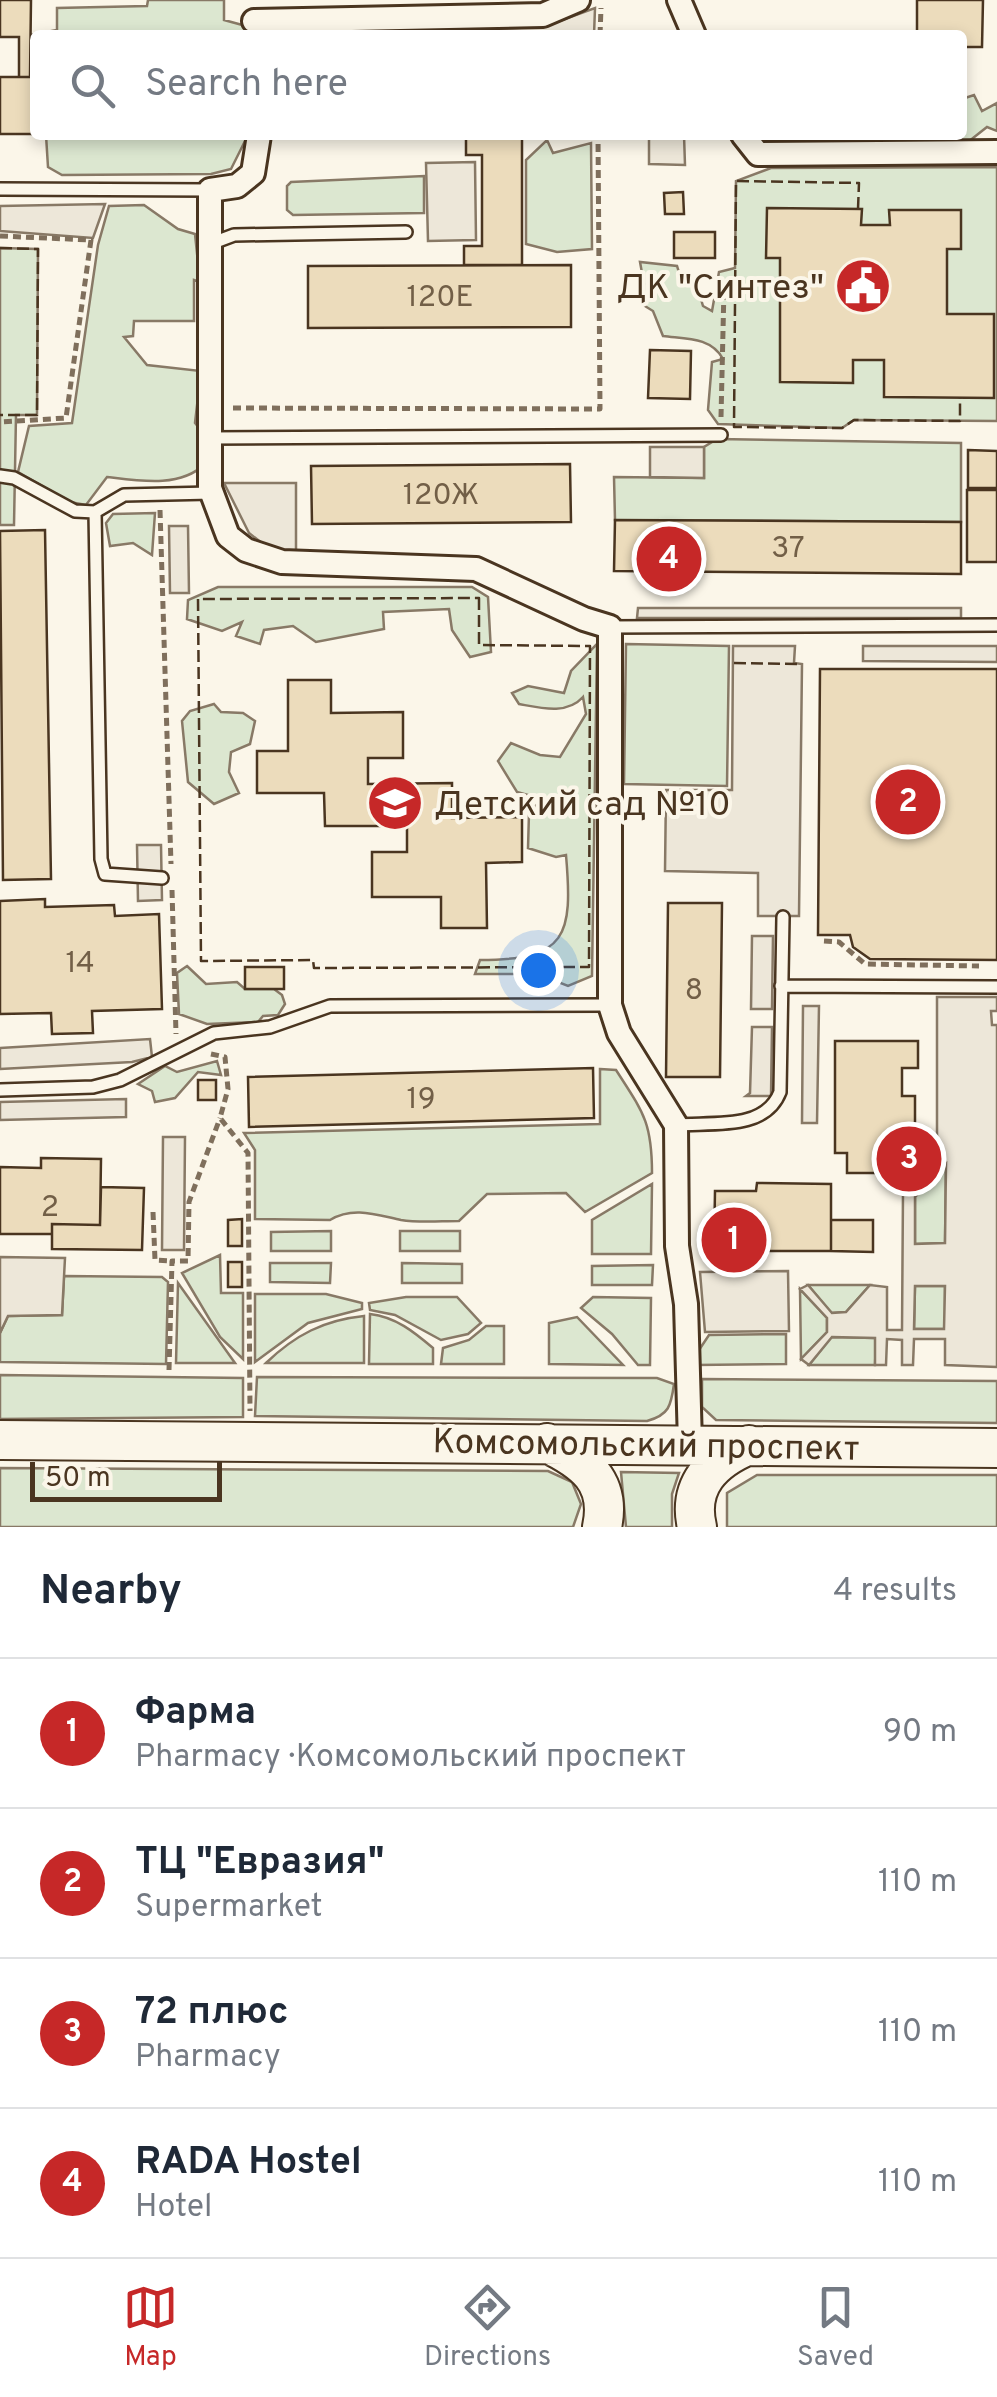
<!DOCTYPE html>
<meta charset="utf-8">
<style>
body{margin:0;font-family:Overpass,sans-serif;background:#f2f2f3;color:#1f2937}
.scale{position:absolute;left:30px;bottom:25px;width:192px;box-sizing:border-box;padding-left:10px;border:5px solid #4a3520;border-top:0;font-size:28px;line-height:35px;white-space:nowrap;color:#4a3520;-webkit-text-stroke:8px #fbf6e9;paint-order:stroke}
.you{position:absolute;left:538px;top:970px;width:35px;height:35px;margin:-25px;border:8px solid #fff;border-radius:50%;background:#1a73e8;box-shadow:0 0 0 15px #1a73e833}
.badge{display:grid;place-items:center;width:65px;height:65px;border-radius:50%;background:#c62828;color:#fff;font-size:32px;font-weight:700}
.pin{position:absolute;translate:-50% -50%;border:5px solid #fff;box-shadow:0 2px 10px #0006}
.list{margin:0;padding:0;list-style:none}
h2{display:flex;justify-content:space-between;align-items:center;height:130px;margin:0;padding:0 40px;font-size:42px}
h2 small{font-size:32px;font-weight:400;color:#747a83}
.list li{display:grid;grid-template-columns:65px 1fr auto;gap:30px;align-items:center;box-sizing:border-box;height:150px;padding:0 40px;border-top:2px solid #e0e1e3}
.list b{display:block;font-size:38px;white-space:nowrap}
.list p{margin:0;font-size:32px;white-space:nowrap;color:#747a83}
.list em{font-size:32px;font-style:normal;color:#747a83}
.icon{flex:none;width:55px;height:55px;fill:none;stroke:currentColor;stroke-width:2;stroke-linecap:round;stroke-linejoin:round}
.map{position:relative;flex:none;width:997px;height:1527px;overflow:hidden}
.search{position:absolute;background:#fff;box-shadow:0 5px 15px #0003;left:30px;right:30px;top:30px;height:110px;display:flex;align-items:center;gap:25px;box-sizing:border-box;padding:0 35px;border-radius:10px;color:#747a83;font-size:38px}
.sheet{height:730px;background:#fff}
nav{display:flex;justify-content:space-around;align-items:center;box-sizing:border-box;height:140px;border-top:2px solid #e0e1e3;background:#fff;font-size:28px;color:#747a83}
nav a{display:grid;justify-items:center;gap:5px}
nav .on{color:#c62828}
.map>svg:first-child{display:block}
.green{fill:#dce7d0;stroke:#887966;stroke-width:2.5}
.parking{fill:#ede7d9;stroke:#887966;stroke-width:2.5;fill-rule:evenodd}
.building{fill:#ecdcbc;stroke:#4a3520;stroke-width:2.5}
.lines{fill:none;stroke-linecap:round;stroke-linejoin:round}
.lane-casing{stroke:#4a3520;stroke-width:16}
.street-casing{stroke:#4a3520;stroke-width:28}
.primary-casing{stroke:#4a3520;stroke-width:42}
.path{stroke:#7f6f5c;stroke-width:5;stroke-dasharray:8 5;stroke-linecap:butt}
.lane{stroke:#fbf6e9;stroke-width:11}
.street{stroke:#fbf6e9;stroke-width:22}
.primary{stroke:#fbf6e9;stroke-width:38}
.fence{stroke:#4a3520;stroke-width:2.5;stroke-dasharray:12 5;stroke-linecap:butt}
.labels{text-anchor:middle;stroke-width:8;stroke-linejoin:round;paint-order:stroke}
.number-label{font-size:30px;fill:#725f47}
.poi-label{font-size:35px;fill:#4a3520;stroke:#fbf6e9;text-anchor:end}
.street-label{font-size:35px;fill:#4a3520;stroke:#fbf6e9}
</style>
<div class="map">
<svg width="997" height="1527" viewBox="0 0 997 1527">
<rect width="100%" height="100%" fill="#fbf6e9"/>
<path class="green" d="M148,0h76v20l22,6v9h-211v42h-5v-42l27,-5v-22l90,-2z
M974,95l8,16 15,-8v28l-10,-4 -19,15h-116l-1,-7h111v-36z
M46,135h202l-17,34 -20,5 -149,1 -14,-8z
M547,140l6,13 38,-10 1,106 -35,3 -31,-8v-84z
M997,167v254l-143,-1 -12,8 -124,-4 -10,-14 4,-48 11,-3c-12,-22 -37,-20 -60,-23l-10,-25 -13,-8 4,-19 -4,-22 37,4 4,13h14l8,27 9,5 7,-39 16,-4 1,-87 35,-13z
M424,176v37l-131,2 -6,-5v-24l4,-4z
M144,205l34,24 17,5 5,48 -6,-2v41h-60l-1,15 -9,1 23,28 54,6 -6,52 8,10 2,31c-25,24 -65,17 -98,13l-21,28 -16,-3 -52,-30 11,-46 43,-3 26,-178 11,-39z
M0,248l38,1 -1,166h-21l-2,110h-14z
M717,439l244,4v79l-346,-2 -1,-43 90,1v-31z
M155,513l-3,42 -19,-12 -23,3 -4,-23 7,-9z
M218,587h254l16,10 3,55 -21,5 -18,-27 -3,-21 -66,3 1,17 -68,13 -23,-16 -29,4 -4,14 -24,-8 6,-14 -20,9 -35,-12 1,-19z
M597,644l-5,332 -24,10 -30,-12h-63l5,-14c87,0 93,-24 86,-105l-10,2 -28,-9 1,-35 13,-14 -25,-7 -19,-31 13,-18 29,12 20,2 26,-43 -3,-17c-16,18 -42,11 -64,7l-7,-11 16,-7 36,7 7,-22z
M626,644l103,2 -2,140 -103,-2z
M214,704l7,8 22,1 12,8 -5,23 -19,8 -2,20 10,21 -25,11 -26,-22 -6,-61 8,-10z
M187,966l19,18 31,-2 8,7h29l8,6 3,9 -7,11 -15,1 -5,6 -51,2 -28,-10 -2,-41z
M217,1061l4,14 -23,-3 -23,26 -20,4 -3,-11 -14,-7 27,-18 12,6z
M600,1069l16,1c27,42 36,52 36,103l-67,39 -19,-19 -79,1 -28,27c-19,0 -40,2 -58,-1 -24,-5 -48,-14 -71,0l-75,-1v-69l-11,-17 356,-9z
M946,1163l-1,80 -30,1v-47z
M652,1184l-1,70h-59v-34z
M331,1231v20h-60v-19z
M400,1231h60v20h-60z
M220,1255l1,38h22v66l-23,-22 -38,-64z
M270,1263h61l-1,20 -60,-1z
M402,1263l60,1v19h-60z
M653,1265l-1,20h-60v-19z
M64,1276l98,1 6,5 -2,82 -166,-2v-29l8,-17 54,-1z
M178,1283l57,80h-59z
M808,1285h62l-24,27 -15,1z
M915,1286h30v43h-31z
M800,1289l27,29v14l-26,27z
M255,1294h71l36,9v6l-54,14 -53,39z
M406,1297h51l24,26 -13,11 -27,6 -46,-25 -25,-5 -1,-7z
M593,1297l58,1 -1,67h-12l-26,-31 -31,-26z
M370,1314c26,3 44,18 63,34v16h-64z
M364,1316v47h-98c29,-28 58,-43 98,-47z
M577,1317l46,48 -74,-1v-41z
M486,1326h18v38h-63l2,-16 26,-8z
M786,1334v30l-90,1 1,-12 12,-18z
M831,1337l45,1 -1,27h-66z
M0,1375l243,3v39l-243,2z
M257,1377l400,1 17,6c-3,22 -5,31 -27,37l-392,-5z
M702,1379l295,2v42l-281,-3 -14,-13z
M0,1468l548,3 24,11 9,22 -8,23h-573z
M621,1472l58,1 -7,21v33h-46z
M757,1475h240v52h-270v-34z"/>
<path class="parking" d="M595,8l-1,27h-299l248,-8z
M649,135h35l1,30 -36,-1z
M475,162l1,78 -48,1 -2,-78z
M105,204l-12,34 -93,-7v-25z
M650,447h54v31l-54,-1z
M224,483h72v75l-24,-7 -23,-18z
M169,526h19l1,67h-19z
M638,608h323v10h-324z
M733,646h62l-1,17 8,1 -3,252h-41v-43l-93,-2 1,-81h66z
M863,646h134v16l-134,-1z
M137,845h24l1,55 -24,1z
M752,936h21l-1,73h-21z
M937,997h60v14h-6l1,14h5v342l-52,-2v-26h-31l-1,26h-11v-25l-15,-1 -1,26h-11v-27l-43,-1 -23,28 -8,-6 26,-27v-14l-27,-29 8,-4 24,28 14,-1 24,-27 17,2v43h15l1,-138 34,-41zM946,1164l-1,79 -30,1v-47zM915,1286h30l-1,43h-30z
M803,1006h16l-2,117h-15z
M752,1027h20l-1,69h-25l4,-3z
M150,1039l2,18 -20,5 -132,7v-21z
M126,1099v18l-126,3v-18z
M163,1137h22l-1,113h-22z
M0,1257l65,1 -3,57 -54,1 -8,17z
M788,1271l1,60 -84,1 -5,-60z"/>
<path class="building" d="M0,0h31l-1,77h-11v-40h-19z
M917,0h66l-1,47h-20v-12h-45z
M0,77h35v57h-35z
M466,135h56v130h-58v-19h18v-91h-16z
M683,192l1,22h-19l-1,-21z
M767,208l95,1 -1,16h29l-1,-15h72v39h-14v65h47v84l-110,-1v-37h-31v23l-73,-1v-124h-14z
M674,232h41v26h-41z
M571,265v62l-263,1v-62z
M650,350l41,1 -1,48 -42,-1z
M968,450l29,1v37h-29z
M570,464l1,58 -259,2 -1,-58z
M967,490h30v72h-30z
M615,520l346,2v52l-347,-3z
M45,530l6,349 -48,1 -3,-349z
M820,669h177v291l-127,-1 -17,-12 -3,-12h-32z
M288,680h43v33l72,-1v46h-35v26l84,-1v35l70,-1v45l-36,1 1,65h-46v-31h-69v-45h35v-26h-82l-1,-33h-67v-42h31z
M45,899v8l69,-2 1,11 44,-2 3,95 -70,2 1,22 -41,1 -1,-21 -51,1v-113z
M668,903h54l-2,174h-54z
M245,967h39v22h-39z
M835,1041h83v27h-16v28h13v77h-68v-20h-12z
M593,1068l1,50 -345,9 -1,-50z
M198,1080h18v20h-18z
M41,1158l60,1 -1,66 -48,-1v10h-52v-67l41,1z
M757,1183l74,1v67h-117l1,-60h41z
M101,1187l43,1 -2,62 -90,-1v-25l48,1z
M242,1219v27h-14v-26z
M831,1220h42v32l-42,-1z
M228,1262h14v25h-14z"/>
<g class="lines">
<g class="lane-casing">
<path id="lane" d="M0,189l210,1
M210,244l24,-9 172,-3
M210,438l511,-3
M0,476l14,2 61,33 20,1 29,-17 87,-2
M95,512l6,347 4,15 57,4
M610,627l387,-2
M781,986l216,1
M0,1090l93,-3 27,-7 94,-47 56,-6 60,-21 280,-1
M676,1125c36,-3 89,6 104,-33l3,-175"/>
</g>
<g class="street-casing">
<path id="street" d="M679,0l15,35
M254,21l289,-6 35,-15
M259,135l-6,38 -16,13 -27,4v298l18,48 18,14 36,12 194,7 108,50 26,8v378l9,28 57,92 1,121 9,58 4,139
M743,135l15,19 239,-2"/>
</g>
<g class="primary-casing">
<path id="primary" d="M0,1440l997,8
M547,1443c37,18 65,38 55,84
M697,1527c-10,-42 16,-67 52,-82"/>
</g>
<path class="path" d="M600,35l1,-27
M0,236l91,4 -25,178 -66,4
M233,408l367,1 -2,-274
M721,417l3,-129
M160,510l11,354
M172,890l4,144
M824,941l15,1 26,22 114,2
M211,1054l14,3 3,32 -8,29 28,35 2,258
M153,1212l2,48 17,1
M169,1370l3,-109h16l1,-59 31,-84"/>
<use href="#lane" class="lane"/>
<use href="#street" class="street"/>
<use href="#primary" class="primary"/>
<path class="fence" d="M858,209l1,-26 -123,-2 -2,246 108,1 12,-8 106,1v-24
M0,248l38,1 -1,166h-37
M479,598v47l111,1 -1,321 -275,1 -1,-8 -112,1 -3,-362z
M734,663l68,1"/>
</g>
<defs>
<g id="civic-disc" transform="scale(2.875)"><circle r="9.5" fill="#c62828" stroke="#fbf6e9"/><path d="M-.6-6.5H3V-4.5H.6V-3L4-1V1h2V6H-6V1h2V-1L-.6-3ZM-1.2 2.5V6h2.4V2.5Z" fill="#fff"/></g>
<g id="school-disc" transform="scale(2.875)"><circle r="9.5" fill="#c62828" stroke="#fbf6e9"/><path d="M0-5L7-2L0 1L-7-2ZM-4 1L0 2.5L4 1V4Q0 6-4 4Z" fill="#fff"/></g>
</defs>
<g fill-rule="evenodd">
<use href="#civic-disc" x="863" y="286"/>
<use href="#school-disc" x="395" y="803"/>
</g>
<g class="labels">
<g class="number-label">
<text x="440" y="306">120Е</text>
<text x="441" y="504">120Ж</text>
<text x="788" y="557">37</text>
<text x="80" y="972">14</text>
<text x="694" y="999">8</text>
<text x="421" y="1108">19</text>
<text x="50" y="1216">2</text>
</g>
<g class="poi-label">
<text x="824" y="298">ДК "Синтез"</text>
<text x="434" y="815" text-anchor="start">Детский сад №10</text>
</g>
<g class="street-label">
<text transform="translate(646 1444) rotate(1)" y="12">Комсомольский проспект</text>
</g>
</g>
</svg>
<div class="scale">50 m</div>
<div class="you"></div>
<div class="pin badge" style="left:734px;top:1240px">1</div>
<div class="pin badge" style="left:908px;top:802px">2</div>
<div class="pin badge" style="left:909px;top:1159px">3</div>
<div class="pin badge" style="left:669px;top:559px">4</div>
<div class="search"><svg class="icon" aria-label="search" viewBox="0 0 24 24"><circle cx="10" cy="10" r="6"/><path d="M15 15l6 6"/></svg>Search here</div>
</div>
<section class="sheet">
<h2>Nearby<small>4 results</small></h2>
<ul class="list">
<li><span class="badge">1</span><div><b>Фарма</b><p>Pharmacy · Комсомольский проспект</p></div><em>90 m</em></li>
<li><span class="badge">2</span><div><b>ТЦ &quot;Евразия&quot;</b><p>Supermarket</p></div><em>110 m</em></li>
<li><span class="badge">3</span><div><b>72 плюс</b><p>Pharmacy</p></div><em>110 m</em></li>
<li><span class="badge">4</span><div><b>RADA Hostel</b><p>Hotel</p></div><em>110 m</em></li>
</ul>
</section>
<nav>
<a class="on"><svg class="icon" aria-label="map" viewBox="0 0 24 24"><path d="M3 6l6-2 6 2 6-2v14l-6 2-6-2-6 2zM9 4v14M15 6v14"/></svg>Map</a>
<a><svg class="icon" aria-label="directions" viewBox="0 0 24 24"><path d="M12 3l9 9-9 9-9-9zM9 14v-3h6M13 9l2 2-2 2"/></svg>Directions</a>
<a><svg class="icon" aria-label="saved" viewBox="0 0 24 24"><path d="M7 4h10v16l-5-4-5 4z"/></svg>Saved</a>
</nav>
